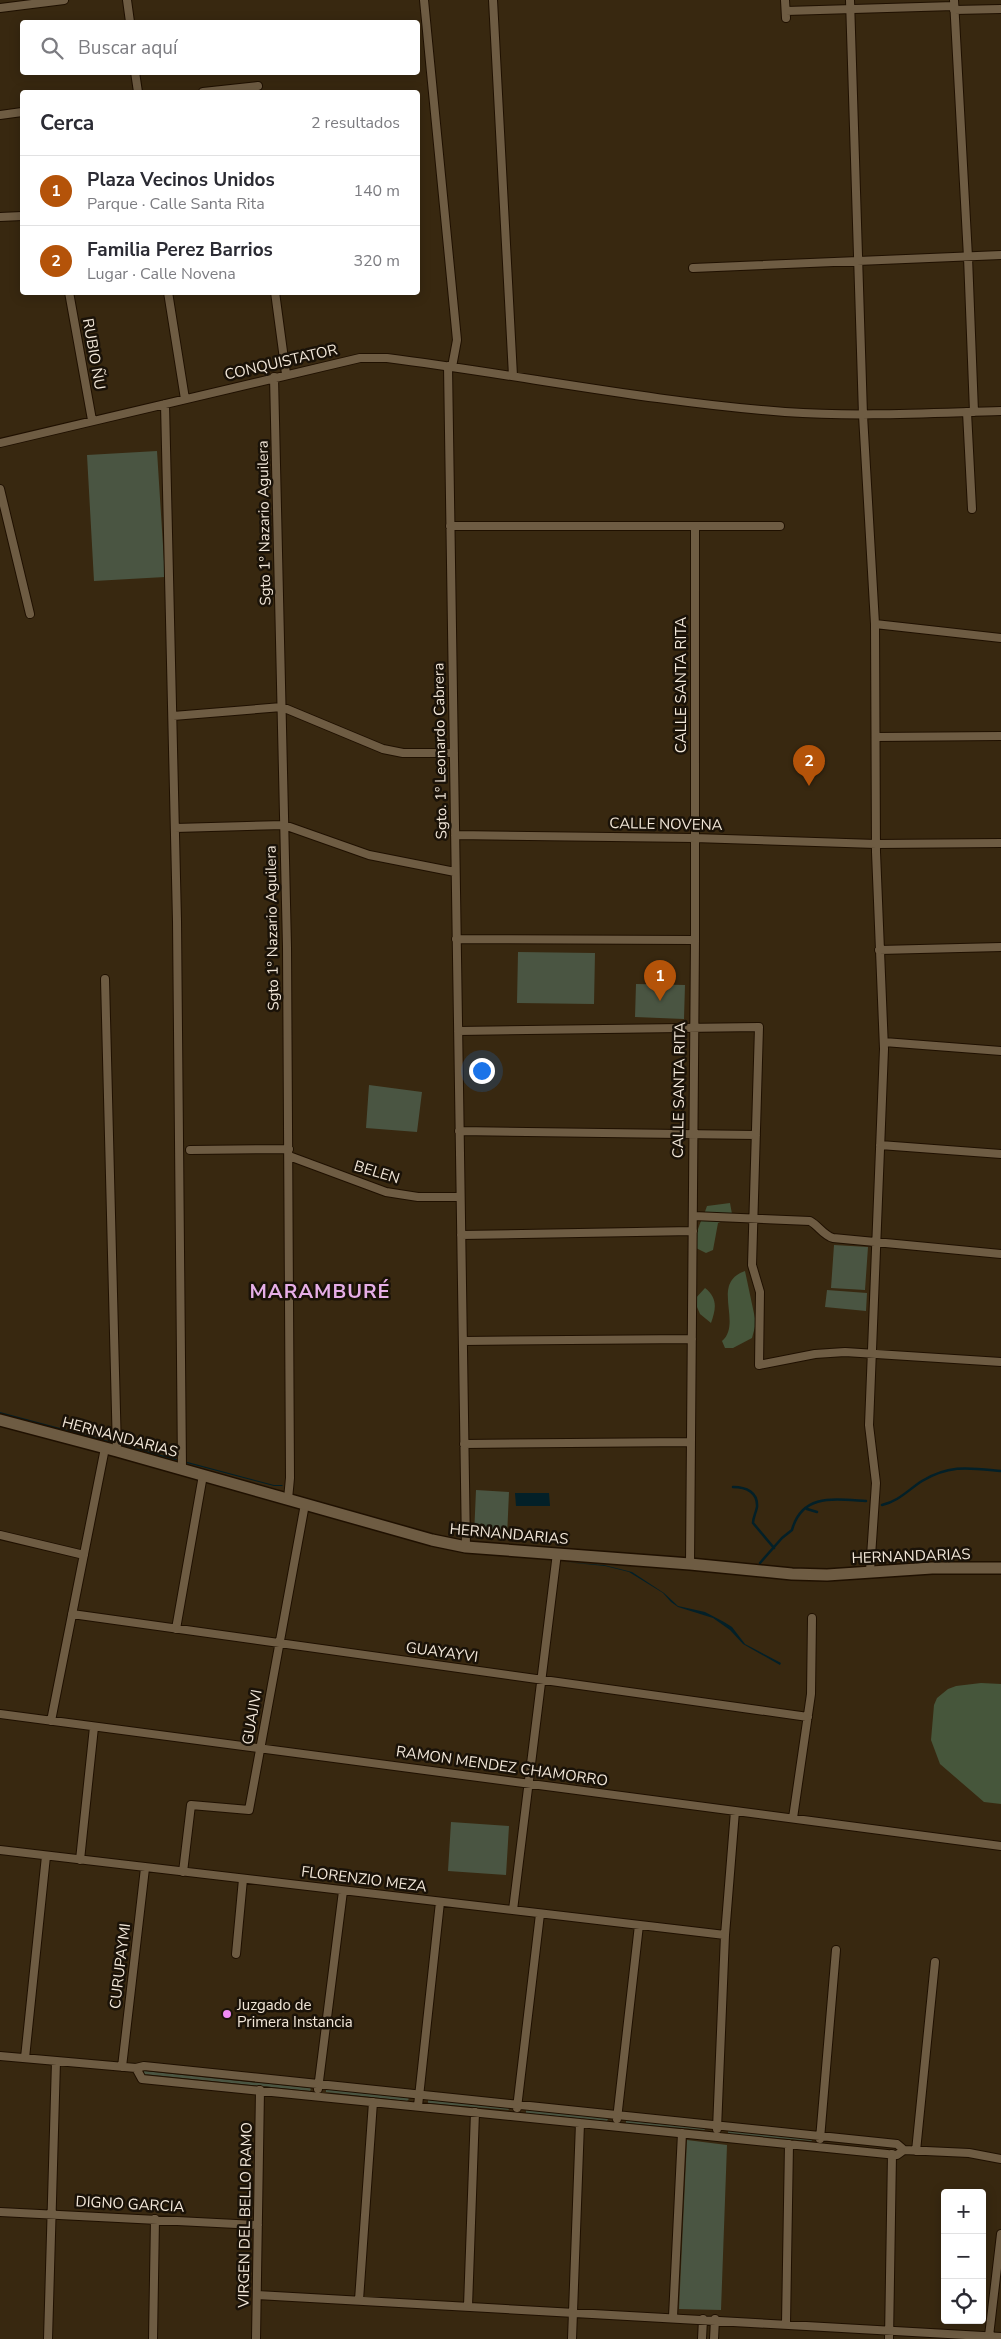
<!DOCTYPE html>
<html lang="es">
<meta charset="utf-8">
<style>
body{margin:0;font-family:"Nunito Sans",sans-serif;background:#f2f2f3;color:#2b2b33}
.controls{position:absolute;right:15px;bottom:15px;display:grid;overflow:hidden;border-radius:5px;box-shadow:0 2px 12px #0003}
.controls button{width:45px;height:45px;display:grid;place-items:center;padding:0;border:0;border-bottom:1px solid #e1e1e2;background:#fff;color:#2b2b33;font:25px sans-serif}
.you{position:absolute;left:481px;top:1070px;width:18px;height:18px;margin:-12px;border:4px solid #fff;border-radius:50%;background:#1a73e8;box-shadow:0 0 0 8px #1a73e833}
.badge{display:grid;place-items:center;width:32px;height:32px;border-radius:50%;background:#b45309;color:#fff;font-size:16px;font-weight:700}
.pin{position:absolute;translate:-50% -41px;filter:drop-shadow(0 1px 2px #0008)}
.pin::after{content:'';position:absolute;top:26px;width:18px;height:15px;background:inherit;clip-path:polygon(0 0,100% 0,50% 100%)}
.list{margin:0;padding:0;list-style:none}
h2{display:flex;justify-content:space-between;align-items:center;height:65px;margin:0;padding:0 20px;font-size:21px}
h2 small{font-size:16px;font-weight:400;color:#7c7c81}
.list li{display:grid;grid-template-columns:32px 1fr auto;gap:15px;align-items:center;box-sizing:border-box;height:70px;padding:0 20px;border-top:1px solid #e1e1e2}
.list b{display:block;font-size:19px;white-space:nowrap}
.list p{margin:0;font-size:16px;white-space:nowrap;color:#7c7c81}
.list em{font-size:16px;font-style:normal;color:#7c7c81}
.icon{flex:none;width:28px;height:28px;fill:none;stroke:currentColor;stroke-width:2;stroke-linecap:round;stroke-linejoin:round}
.map{position:relative;flex:none;width:1001px;height:2339px;overflow:hidden}
.search{position:absolute;background:#fff;box-shadow:0 2px 12px #0003;left:20px;top:20px;width:400px;height:55px;display:flex;align-items:center;gap:12px;box-sizing:border-box;padding:0 18px;border-radius:5px;color:#7c7c81;font-size:19px}
.panel{position:absolute;background:#fff;box-shadow:0 2px 12px #0003;left:20px;top:90px;width:400px;height:205px;border-radius:5px}
.map>svg:first-child{display:block}
.green{fill:#4a5542}
.forest{fill:#46563b}
.water{fill:#032028}
.lines{fill:none;stroke-linecap:round;stroke-linejoin:round}
.stream{stroke:#032028;stroke-width:2.5}
.street-casing{stroke:#1f1000;stroke-width:10}
.secondary-casing{stroke:#1f1000;stroke-width:14}
.street{stroke:#6e5c43;stroke-width:8}
.secondary{stroke:#6e5c43;stroke-width:11}
.poi-dot{fill:#f18af5;stroke:#1a1208;stroke-width:2}
.labels{text-anchor:middle;stroke-width:5;stroke-linejoin:round;paint-order:stroke}
.street-label{font-size:15px;fill:#f2e7d9;stroke:#1a1208}
.poi-label{font-size:15px;fill:#f2e7d9;stroke:#1a1208;text-anchor:start}
.district-label{font-size:20px;font-weight:bold;letter-spacing:1px;fill:#e6aee7;stroke:#1a1208}
</style>
<div class="map">
<svg width="1001" height="2339" viewBox="0 0 1001 2339">
<rect width="100%" height="100%" fill="#382810"/>
<path class="green" d="M157,451l8,126 -71,4 -7,-126z
M518,952l77,1 -1,51 -77,-1z
M636,984l49,1 -1,34 -49,-2z
M369,1085l53,7 -5,40 -51,-4z
M834,1245l34,2 -3,43 -34,-2z
M827,1290l40,3 -1,18 -41,-4z
M476,1490l33,2 -2,45 -33,-1z
M451,1822l58,4 -3,49 -58,-4z
M144,2071l166,17 1,1 -1,2 -166,-17z
M326,2089l82,9 1,1 -2,2 -81,-9z
M428,2100l80,8 1,2 -81,-7z
M526,2110l81,8 1,1 -1,2 -81,-8z
M626,2120l78,8 1,2 -79,-7z
M728,2130l83,9 1,2 -84,-7z
M687,2140l40,5 -6,165 -42,-1z"/>
<path class="forest" d="M730,1203l2,11 -4,5 -10,4 -5,27 -7,3 -10,-5c-2,-16 6,-27 11,-42z
M745,1271l11,52 -4,15 -19,10h-8l-3,-7c21,-18 -12,-58 23,-70z
M705,1288c13,10 11,21 6,35l-11,-9 -6,-14z
M981,1683l20,1v120l-17,-2 -44,-38 -9,-24 3,-35 3,-7 11,-9 8,-3z"/>
<path class="water" d="M0,1412l274,73h9l-1,1h-8l-274,-72z
M515,1493h34l1,13h-34z
M565,1562l39,3 28,7 32,21 14,13 27,6 19,10 8,5 13,17 36,19 -1,2 -37,-21 -13,-14 -17,-12 -35,-11 -7,-5 -8,-9 -34,-21 -24,-6z"/>
<g class="lines">
<path class="stream" d="M733,1487c13,0 25,5 24,20 -1,6 -4,10 -4,16l21,25
M882,1505c17,-4 26,-15 40,-24 28,-17 48,-13 79,-10
M807,1509l10,3
M760,1563l22,-25 10,-8c10,-37 43,-31 74,-29"/>
<g class="street-casing">
<path id="street" d="M127,0l3,22
M424,0l33,340 -5,27
M493,0l20,376
M785,0l1,18
M850,0l13,415 12,209 1,228 8,197 -15,376 7,58 -6,88
M954,0l14,257 6,155
M0,8l64,-8
M954,10l47,-1
M786,11l168,-5
M135,72l3,20
M203,92l55,-6
M0,115l22,-3
M0,217l22,-1
M693,268l308,-13
M69,292l23,128
M168,292l17,107
M275,292l11,82
M448,366l18,1181
M274,377l13,570 3,531 -2,21
M165,404l12,517 5,548
M967,412l5,97
M0,443l360,-85h27c133,17 265,44 398,54 72,5 144,1 216,-1
M0,489l30,125
M450,526h330
M875,624l126,14
M173,716l109,-9 101,42 20,4h51
M876,737l125,-1
M175,828l109,-3 85,30 86,17
M455,835l239,3 182,6 125,-1
M456,939l239,1
M879,950l122,-3
M105,979l12,472
M458,1031l301,-4 -7,238 8,27 -1,73 56,-11 30,-2 156,10
M884,1042l117,9
M459,1131l297,4
M880,1145l121,9
M190,1150l99,-1
M289,1156l97,36 32,5h42
M693,1216l117,5c9,5 13,14 23,17l168,16
M461,1235l232,-4
M463,1341l229,-2
M464,1444l227,-2
M0,1535l84,20
M690,1564l5,-624v-413
M72,1614l736,103
M176,1629l27,-154
M0,1714l1001,132
M51,1721l54,-273
M793,1818l18,-124 1,-76
M0,1850l725,85
M80,1860l14,-133
M183,1872l8,-67 58,5 56,-306
M513,1910l44,-357
M236,1954l7,-75
M0,2056l136,12 8,-2 753,78 7,6
M25,2058l21,-202
M122,2067l23,-199
M136,2068l6,11 755,76 7,-5 65,3 32,6
M318,2089l25,-198
M418,2106l22,-204
M517,2108l23,-194
M617,2119l22,-194
M717,2129l8,-194 10,-124
M820,2139l16,-189
M916,2151l19,-189
M0,2212l258,13
M257,2295l744,42
M359,2300l14,-198
M468,2306l7,-194
M673,2317l9,-184
M786,2324l3,-180
M989,2336l12,-102
M48,2339l8,-278
M153,2339l2,-120
M256,2339l4,-249
M572,2339l8,-216
M702,2339l1,-20
M714,2339l1,-20
M889,2339l3,-185"/>
</g>
<g class="secondary-casing">
<path id="secondary" d="M0,1420l117,31 315,89 34,7 224,17 102,10 35,1 105,-7h69"/>
</g>
<use href="#street" class="street"/>
<use href="#secondary" class="secondary"/>
</g>
<circle class="poi-dot" cx="227" cy="2014" r="5"/>
<g class="labels">
<g class="street-label">
<text transform="translate(94 354) rotate(80)" y="5">RUBIO ÑU</text>
<text transform="translate(281 362) rotate(-13)" y="5">CONQUISTATOR</text>
<text transform="translate(264 523) rotate(-91)" y="5">Sgto 1º Nazario Aguilera</text>
<text transform="translate(681 685) rotate(-90)" y="5">CALLE SANTA RITA</text>
<text transform="translate(440 751) rotate(-91)" y="5">Sgto. 1º Leonardo Cabrera</text>
<text transform="translate(666 824) rotate(1)" y="5">CALLE NOVENA</text>
<text transform="translate(272 928) rotate(-91)" y="5">Sgto 1º Nazario Aguilera</text>
<text transform="translate(679 1090) rotate(-89)" y="5">CALLE SANTA RITA</text>
<text transform="translate(377 1172) rotate(17)" y="5">BELEN</text>
<text transform="translate(120 1437) rotate(15)" y="5">HERNANDARIAS</text>
<text transform="translate(509 1534) rotate(5)" y="5">HERNANDARIAS</text>
<text transform="translate(911 1556) rotate(-2)" y="5">HERNANDARIAS</text>
<text transform="translate(442 1652) rotate(8)" y="5">GUAYAYVI</text>
<text transform="translate(252 1717) rotate(-80)" y="5">GUAJIVI</text>
<text transform="translate(502 1766) rotate(8)" y="5">RAMON MENDEZ CHAMORRO</text>
<text transform="translate(364 1879) rotate(7)" y="5">FLORENZIO MEZA</text>
<text transform="translate(120 1966) rotate(-83)" y="5">CURUPAYMI</text>
<text transform="translate(130 2204) rotate(3)" y="5">DIGNO GARCIA</text>
<text transform="translate(245 2215) rotate(-89)" y="5">VIRGEN DEL BELLO RAMO</text>
</g>
<g class="poi-label">
<text x="237" y="2010">Juzgado de<tspan x="237" dy="17">Primera Instancia</tspan></text>
</g>
<g class="district-label">
<text x="320" y="1298">MARAMBURÉ</text>
</g>
</g>
</svg>
<div class="controls">
<button>+</button>
<button>−</button>
<button><svg class="icon" aria-label="locate" viewBox="0 0 24 24"><circle cx="12" cy="12" r="6"/><path d="M12 2v4M12 18v4M2 12h4M18 12h4"/></svg></button>
</div>
<div class="you"></div>
<div class="pin badge" style="left:660px;top:1001px">1</div>
<div class="pin badge" style="left:809px;top:786px">2</div>
<div class="search"><svg class="icon" aria-label="search" viewBox="0 0 24 24"><circle cx="10" cy="10" r="6"/><path d="M15 15l6 6"/></svg>Buscar aquí</div>
<section class="panel">
<h2>Cerca<small>2 resultados</small></h2>
<ul class="list">
<li><span class="badge">1</span><div><b>Plaza Vecinos Unidos</b><p>Parque · Calle Santa Rita</p></div><em>140 m</em></li>
<li><span class="badge">2</span><div><b>Familia Perez Barrios</b><p>Lugar · Calle Novena</p></div><em>320 m</em></li>
</ul>
</section>
</div>
